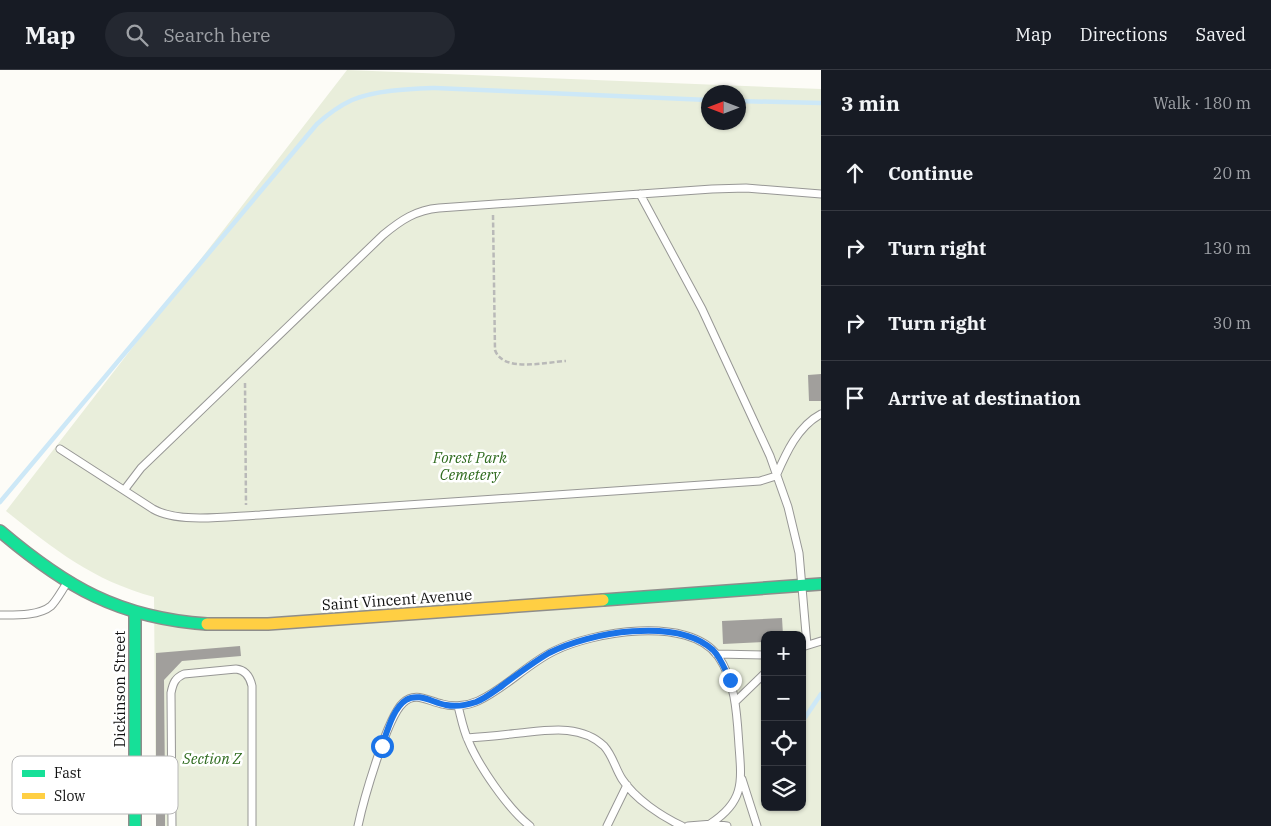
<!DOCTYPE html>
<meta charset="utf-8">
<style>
body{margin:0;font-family:"IBM Plex Serif",serif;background:#242831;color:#f1f3f6}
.controls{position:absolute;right:15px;bottom:15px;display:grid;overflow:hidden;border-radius:10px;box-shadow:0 1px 4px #0004}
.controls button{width:45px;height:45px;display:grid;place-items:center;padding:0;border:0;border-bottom:1px solid #363941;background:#171b24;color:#f1f3f6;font:25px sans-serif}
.compass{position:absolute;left:701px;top:15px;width:45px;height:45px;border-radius:50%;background:#171b24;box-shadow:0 1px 4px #0004;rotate:270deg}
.stop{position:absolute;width:15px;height:15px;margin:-11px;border:4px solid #1a73e8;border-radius:50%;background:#fff}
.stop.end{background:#1a73e8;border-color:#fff;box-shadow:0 1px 5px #0008}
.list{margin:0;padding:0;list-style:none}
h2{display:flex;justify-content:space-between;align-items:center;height:65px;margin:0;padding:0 20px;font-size:21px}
h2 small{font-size:16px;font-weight:400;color:#9ea1a6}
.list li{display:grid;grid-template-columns:32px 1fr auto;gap:15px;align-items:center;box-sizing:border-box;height:75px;padding:0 20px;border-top:1px solid #363941}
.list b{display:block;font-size:19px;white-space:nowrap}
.list em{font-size:16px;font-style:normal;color:#9ea1a6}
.icon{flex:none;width:28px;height:28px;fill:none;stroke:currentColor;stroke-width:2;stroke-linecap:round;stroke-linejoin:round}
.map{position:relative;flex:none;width:821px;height:756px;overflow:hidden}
header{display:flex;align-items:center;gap:30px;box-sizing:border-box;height:70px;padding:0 25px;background:#171b24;border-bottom:1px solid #363941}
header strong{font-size:24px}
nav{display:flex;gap:28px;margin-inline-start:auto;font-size:18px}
.search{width:350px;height:45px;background:#242831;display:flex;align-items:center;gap:12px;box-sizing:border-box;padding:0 18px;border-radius:28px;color:#9ea1a6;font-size:19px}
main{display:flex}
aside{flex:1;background:#171b24}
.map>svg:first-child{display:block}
.cemetery{fill:#e9eedb;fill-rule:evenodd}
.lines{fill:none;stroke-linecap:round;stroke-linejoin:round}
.stream{stroke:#cde8f7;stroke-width:4.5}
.building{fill:#a19f9c}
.lane-casing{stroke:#979795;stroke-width:9}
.fast-casing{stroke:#8e8d8b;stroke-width:14}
.slow-casing{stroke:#8e8d8b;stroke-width:14}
.path{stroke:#b9b9b8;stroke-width:2.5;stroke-dasharray:5 2.5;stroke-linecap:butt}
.lane{stroke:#fffffe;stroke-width:7}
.fast{stroke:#16e098;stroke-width:11}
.slow{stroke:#ffcf43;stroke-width:11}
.route{stroke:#1a73e8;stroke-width:6}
.labels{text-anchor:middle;stroke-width:5;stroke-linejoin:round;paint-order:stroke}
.park-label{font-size:15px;font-style:italic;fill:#2f6b1f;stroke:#fff}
.street-label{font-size:15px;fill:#111;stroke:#fff}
.key{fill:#fff;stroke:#b8b8b8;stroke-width:1}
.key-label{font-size:14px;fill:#111}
</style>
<header>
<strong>Map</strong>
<div class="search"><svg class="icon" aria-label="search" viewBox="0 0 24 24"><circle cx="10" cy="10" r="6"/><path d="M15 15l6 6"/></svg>Search here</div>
<nav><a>Map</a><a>Directions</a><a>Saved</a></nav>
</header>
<main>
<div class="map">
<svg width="821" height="756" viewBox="0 0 821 756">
<rect width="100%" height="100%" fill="#fdfcf7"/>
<path class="cemetery" d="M347,0l474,19v737h-665l-2,-229c-62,-17 -99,-47 -148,-86zM708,22h30v30h-30zM765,565h37v172h-37z"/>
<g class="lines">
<path class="stream" d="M726,22v-4
M738,31l83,2
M0,432l317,-378c10,-9 22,-18 35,-24 24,-10 57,-11 83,-12l273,12
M802,652l19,-28"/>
</g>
<path class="building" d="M821,304v27h-12l-1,-26z
M782,548l1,17h-18v7l-42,2 -1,-23z
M240,576l1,10 -59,5 -18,19 1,107 -9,1v-135z
M156,723h9v33h-9z"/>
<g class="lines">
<g class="lane-casing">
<path id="lane" d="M640,124l62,115 68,147 18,51 11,46 8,92
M60,379l93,60c26,15 77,7 107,6l500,-34 16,-5c10,-23 22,-50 45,-62
M125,419l16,-21 242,-233c18,-15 33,-25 56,-27l273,-19 34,-1 75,6
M0,545c15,0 39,1 51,-9 6,-6 11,-16 16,-23
M802,577l19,-6
M716,584l49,1
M735,632l30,-29
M458,636c3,11 5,23 10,34 10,25 40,69 62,86
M467,668c18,-1 35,-3 53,-5 28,-3 61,-9 84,13 9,10 11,22 18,33 13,20 39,37 60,47
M742,709l15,47
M172,756l-1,-133c2,-10 4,-15 13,-19l52,-5c10,1 14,8 16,17v140
M358,756c5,-24 29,-109 45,-123 12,-12 25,-2 39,1 11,3 25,2 36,-3 28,-13 49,-37 76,-50 38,-19 134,-36 164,5 18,26 19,60 21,90 3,37 5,56 -29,78
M607,756l20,-41
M688,756l25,-2 14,2"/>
</g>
<g class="fast-casing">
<path id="fast" d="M0,461c66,56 119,87 207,93
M603,530l218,-16
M135,543v213"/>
</g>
<g class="slow-casing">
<path id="slow" d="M207,554h61l335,-24"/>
</g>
<path class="path" d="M493,145l2,135c8,23 51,12 71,11
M245,313l1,122"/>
<use href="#lane" class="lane"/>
<use href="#fast" class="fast"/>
<use href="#slow" class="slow"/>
</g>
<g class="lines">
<path class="route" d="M382,676c5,-14 11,-38 24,-46 13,-8 27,3 40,5 10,2 21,0 30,-3 8,-3 16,-9 23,-14 16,-12 33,-25 50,-35 40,-21 128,-36 164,-3 8,8 12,20 17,30"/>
</g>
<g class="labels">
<g class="park-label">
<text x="470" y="393">Forest Park<tspan x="470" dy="17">Cemetery</tspan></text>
<text x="212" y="694">Section Z</text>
</g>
<g class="street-label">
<text transform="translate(397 530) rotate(-4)" y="5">Saint Vincent Avenue</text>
<text transform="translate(120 619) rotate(-90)" y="5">Dickinson Street</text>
</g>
</g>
<rect x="12" y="686" width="166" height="58" rx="8" class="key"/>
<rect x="22" y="700" width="23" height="7" fill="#16e098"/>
<rect x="22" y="723" width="23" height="6" fill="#ffcf43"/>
<g class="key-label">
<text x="54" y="708">Fast</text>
<text x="54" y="731">Slow</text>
</g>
</svg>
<div class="controls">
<button>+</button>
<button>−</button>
<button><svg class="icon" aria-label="locate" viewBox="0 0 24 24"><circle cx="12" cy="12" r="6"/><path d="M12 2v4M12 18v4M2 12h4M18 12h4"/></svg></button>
<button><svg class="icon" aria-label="layers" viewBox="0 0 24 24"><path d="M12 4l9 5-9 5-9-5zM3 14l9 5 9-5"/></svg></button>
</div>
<svg class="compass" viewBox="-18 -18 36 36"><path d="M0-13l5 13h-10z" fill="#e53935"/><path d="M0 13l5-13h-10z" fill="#9ea1a6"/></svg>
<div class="stop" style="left:382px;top:676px"></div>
<div class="stop end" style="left:730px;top:610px"></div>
</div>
<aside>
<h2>3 min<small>Walk · 180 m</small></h2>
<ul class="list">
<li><svg class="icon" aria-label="ahead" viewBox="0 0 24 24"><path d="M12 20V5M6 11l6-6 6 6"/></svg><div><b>Continue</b></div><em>20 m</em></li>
<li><svg class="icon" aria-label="right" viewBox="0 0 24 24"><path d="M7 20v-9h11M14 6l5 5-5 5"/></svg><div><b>Turn right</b></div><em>130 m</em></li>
<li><svg class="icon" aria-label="right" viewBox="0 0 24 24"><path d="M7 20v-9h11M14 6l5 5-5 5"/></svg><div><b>Turn right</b></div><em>30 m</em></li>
<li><svg class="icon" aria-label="arrive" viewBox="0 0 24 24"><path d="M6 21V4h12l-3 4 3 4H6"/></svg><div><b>Arrive at destination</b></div></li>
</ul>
</aside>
</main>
